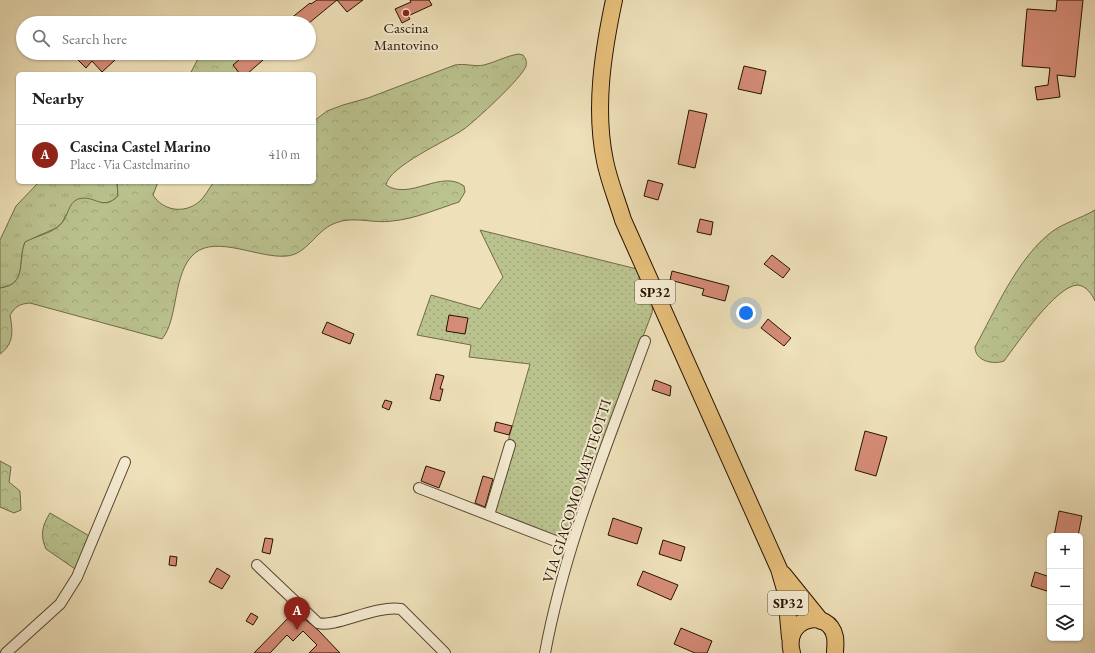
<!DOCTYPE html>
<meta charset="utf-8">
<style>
body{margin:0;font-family:"EB Garamond",serif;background:#f2f2f2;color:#222}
.controls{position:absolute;right:12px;bottom:12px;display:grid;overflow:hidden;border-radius:6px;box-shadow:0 1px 3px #0004}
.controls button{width:36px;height:36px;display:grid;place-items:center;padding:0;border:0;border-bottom:1px solid #e0e0e0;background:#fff;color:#222;font:20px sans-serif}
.you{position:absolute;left:746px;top:313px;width:14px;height:14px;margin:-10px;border:3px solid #fff;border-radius:50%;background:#1a73e8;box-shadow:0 0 0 6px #1a73e833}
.badge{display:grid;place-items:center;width:26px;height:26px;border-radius:50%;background:#8f2418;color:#fff;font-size:13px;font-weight:700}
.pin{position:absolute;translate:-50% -33px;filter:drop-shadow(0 1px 2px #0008)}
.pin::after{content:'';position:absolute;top:21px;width:14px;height:12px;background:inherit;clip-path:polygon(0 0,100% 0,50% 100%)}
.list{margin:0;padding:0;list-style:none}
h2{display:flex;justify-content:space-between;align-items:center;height:52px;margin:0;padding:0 16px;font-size:17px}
h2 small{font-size:13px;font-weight:400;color:#767676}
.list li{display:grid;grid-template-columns:26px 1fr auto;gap:12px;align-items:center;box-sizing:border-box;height:60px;padding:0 16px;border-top:1px solid #e0e0e0}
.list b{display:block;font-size:15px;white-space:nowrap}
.list p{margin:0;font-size:13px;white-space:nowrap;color:#767676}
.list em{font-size:13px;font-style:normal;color:#767676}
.icon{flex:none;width:22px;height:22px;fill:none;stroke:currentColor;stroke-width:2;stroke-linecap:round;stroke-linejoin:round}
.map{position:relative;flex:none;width:1095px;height:653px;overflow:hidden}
.search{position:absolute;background:#fff;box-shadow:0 1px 3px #0004;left:16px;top:16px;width:300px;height:44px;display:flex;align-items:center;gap:10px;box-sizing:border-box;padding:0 14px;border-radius:22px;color:#767676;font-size:15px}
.panel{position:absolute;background:#fff;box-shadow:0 1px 3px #0004;left:16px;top:72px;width:300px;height:112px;border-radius:6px}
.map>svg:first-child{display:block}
.grass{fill:url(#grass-tufts);stroke:#706a48}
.forest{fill:url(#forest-crowns);stroke:#706a48}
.garden{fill:url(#garden-dots);stroke:#706a48}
.building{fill:#d58c76;stroke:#261201}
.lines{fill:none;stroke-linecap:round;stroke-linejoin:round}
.street-casing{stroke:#58462f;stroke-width:12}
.primary-casing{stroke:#261201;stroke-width:18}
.street{stroke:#f4ebd2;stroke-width:10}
.primary{stroke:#e7c07c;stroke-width:16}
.poi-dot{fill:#8f2418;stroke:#f4ebd2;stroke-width:1.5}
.labels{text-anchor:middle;stroke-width:4;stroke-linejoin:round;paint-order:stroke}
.shield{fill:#f4ebd2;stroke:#645340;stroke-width:1}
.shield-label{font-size:14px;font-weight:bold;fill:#261201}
.poi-label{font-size:15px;fill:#261201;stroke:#f4ebd2}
.street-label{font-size:15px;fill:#261201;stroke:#f4ebd2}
</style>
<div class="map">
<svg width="1095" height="653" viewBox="0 0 1095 653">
<defs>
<pattern id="grass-tufts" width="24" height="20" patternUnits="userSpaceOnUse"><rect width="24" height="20" fill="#bac28e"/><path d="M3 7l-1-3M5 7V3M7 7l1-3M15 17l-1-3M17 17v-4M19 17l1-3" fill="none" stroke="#a0a679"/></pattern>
<pattern id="forest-crowns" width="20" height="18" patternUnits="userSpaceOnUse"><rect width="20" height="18" fill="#bac28e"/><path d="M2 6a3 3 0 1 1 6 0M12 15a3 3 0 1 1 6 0" fill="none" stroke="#a0a679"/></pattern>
<pattern id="garden-dots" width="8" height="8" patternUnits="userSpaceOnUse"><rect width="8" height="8" fill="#bac28e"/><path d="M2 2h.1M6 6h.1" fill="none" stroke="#a0a679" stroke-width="1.8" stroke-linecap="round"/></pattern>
</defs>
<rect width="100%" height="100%" fill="#eee0b9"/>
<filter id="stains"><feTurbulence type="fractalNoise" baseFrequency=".005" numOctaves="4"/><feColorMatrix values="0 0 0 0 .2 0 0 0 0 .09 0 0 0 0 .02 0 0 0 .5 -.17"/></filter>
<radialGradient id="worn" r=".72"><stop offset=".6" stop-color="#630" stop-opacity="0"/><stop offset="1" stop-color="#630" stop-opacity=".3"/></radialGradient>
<path class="grass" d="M39,182h78l1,14c-10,10 -18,7 -30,3l-22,16 -4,8 -6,5 -31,14c-8,20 3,42 -25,46v-48l16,-34z"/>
<path class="forest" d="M232,53h18l-8,21h-52l8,-15 28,-1z
M518,54l5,1c3,4 4,6 3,11 -4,12 -51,55 -62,63 -17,12 -75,37 -78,56 24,16 55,-16 78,1l1,6 -6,10c-22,7 -44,17 -67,19 -20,3 -39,-6 -59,3 -18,8 -26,30 -46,32 -27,3 -70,-21 -92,-3 -23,19 -16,66 -33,86l-132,-36c-11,1 -14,3 -20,12 3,16 4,29 -10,39v-66c28,-4 17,-26 25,-46 11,-6 28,-9 36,-18 7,-7 7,-21 17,-25 17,-5 24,13 40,-3l-1,-14h41l-5,13c10,16 31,19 46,7 6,-5 10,-14 15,-20h100v-61l13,-10 16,-6 25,-7 87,-33c10,-2 19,2 29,0 12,-3 22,-9 34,-11z
M1095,210v91c-3,-7 -9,-15 -17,-16 -22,0 -61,59 -74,76 -11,4 -29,0 -29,-14 20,-36 41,-86 74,-113 13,-11 31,-15 46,-24z
M0,461l11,6 -2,15 11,9 1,19 -7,3 -14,-6z
M50,513l41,24 -13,34 -32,-22c-6,-14 -4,-23 4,-36z"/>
<path class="garden" d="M480,230l161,40 12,32 -1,11 -35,91 -46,132 -4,3h-5l-74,-28 42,-147 -61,-7 2,-12 -54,-10 14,-40 49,14 23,-32z"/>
<path class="building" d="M317,0h20l-28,23h-24l25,-20 1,1z
M337,0h26l-16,12z
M410,0h19l3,5 -24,11 2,3 -8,4 -7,-14 16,-7z
M1057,0h26l-8,77 -18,-2 3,22 -23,3 -2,-13 13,-2 2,-17 -28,-2 5,-57 29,2z
M71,53h29l6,5 4,-4 5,6 -13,12 -10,-11 -6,7z
M247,53h24l-24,21h-7l-7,-9z
M744,66l22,5 -5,23 -23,-5z
M689,110l18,4 -12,54 -17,-4z
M648,180l15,4 -5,16 -14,-4z
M700,219l13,3 -2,13 -14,-3z
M772,255l18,14 -7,9 -19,-14z
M672,271l57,15 -4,15 -23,-6 2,-6 -34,-9z
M449,315l19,3 -3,16 -19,-3z
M768,319l23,19 -7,8 -23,-18z
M327,322l27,12 -4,10 -28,-11z
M436,374l8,2 -4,13h3l-3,12 -10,-2z
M655,380l16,6 -1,10 -18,-6z
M385,400l7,2 -3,8 -7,-3z
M496,422l16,4 -3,9 -15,-4z
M865,431l22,6 -11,39 -21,-6z
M426,466l19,6 -6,16 -18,-7z
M483,476l10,3 -8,28 -10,-4z
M1059,511l23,5 -4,20h-24z
M613,518l29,10 -5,16 -29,-9z
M265,538l8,1 -3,15 -8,-2z
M663,540l22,7 -4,14 -22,-7z
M170,556l7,1 -1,9 -7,-1z
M217,568l13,8 -8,13 -13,-7z
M643,571l35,14 -7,15 -34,-15z
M1035,572l15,5v15l-19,-6z
M295,611l23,19 22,23h-31l8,-8 -14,-14 -10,10 -6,-6 -17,18h-16z
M251,613l7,4 -5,8 -7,-4z
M681,628l31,13 -5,12h-12l-21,-9z"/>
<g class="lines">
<g class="street-casing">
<path id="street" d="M419,488l152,59
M489,515l21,-70
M257,565l61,58c17,5 57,-18 83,-14l44,44
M6,653l54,-49 17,-27 48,-115
M545,653c20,-108 63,-210 100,-312"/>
</g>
<g class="primary-casing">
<path id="primary" d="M614,0c-11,52 -20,108 -9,161 4,20 12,39 18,59l156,349 7,24 4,45
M783,574l38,47
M792,653c-10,-36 37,-46 43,-16 1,6 0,11 0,16"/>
</g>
<use href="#street" class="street"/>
<use href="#primary" class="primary"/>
</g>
<circle class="poi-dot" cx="406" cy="13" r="4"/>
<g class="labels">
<g class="shield">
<rect x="635" y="280" width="40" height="24" rx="3"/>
<rect x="768" y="591" width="40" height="24" rx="3"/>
</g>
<g class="shield-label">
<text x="655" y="297">SP32</text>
<text x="788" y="608">SP32</text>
</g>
<g class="poi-label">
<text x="406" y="33">Cascina<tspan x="406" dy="17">Mantovino</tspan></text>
</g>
<g class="street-label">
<text transform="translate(577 491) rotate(-72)" y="5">VIA GIACOMO MATTEOTTI</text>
</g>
</g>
<rect width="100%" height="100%" filter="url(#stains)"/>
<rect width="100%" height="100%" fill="url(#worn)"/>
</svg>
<div class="controls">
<button>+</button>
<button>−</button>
<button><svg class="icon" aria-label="layers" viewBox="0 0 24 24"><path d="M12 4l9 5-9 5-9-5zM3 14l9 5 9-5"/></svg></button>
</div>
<div class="you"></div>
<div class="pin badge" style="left:297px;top:630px">A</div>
<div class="search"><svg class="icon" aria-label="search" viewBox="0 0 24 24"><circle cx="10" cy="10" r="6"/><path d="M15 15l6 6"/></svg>Search here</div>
<section class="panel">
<h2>Nearby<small></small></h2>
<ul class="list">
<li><span class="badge">A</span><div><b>Cascina Castel Marino</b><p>Place · Via Castelmarino</p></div><em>410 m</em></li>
</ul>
</section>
</div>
